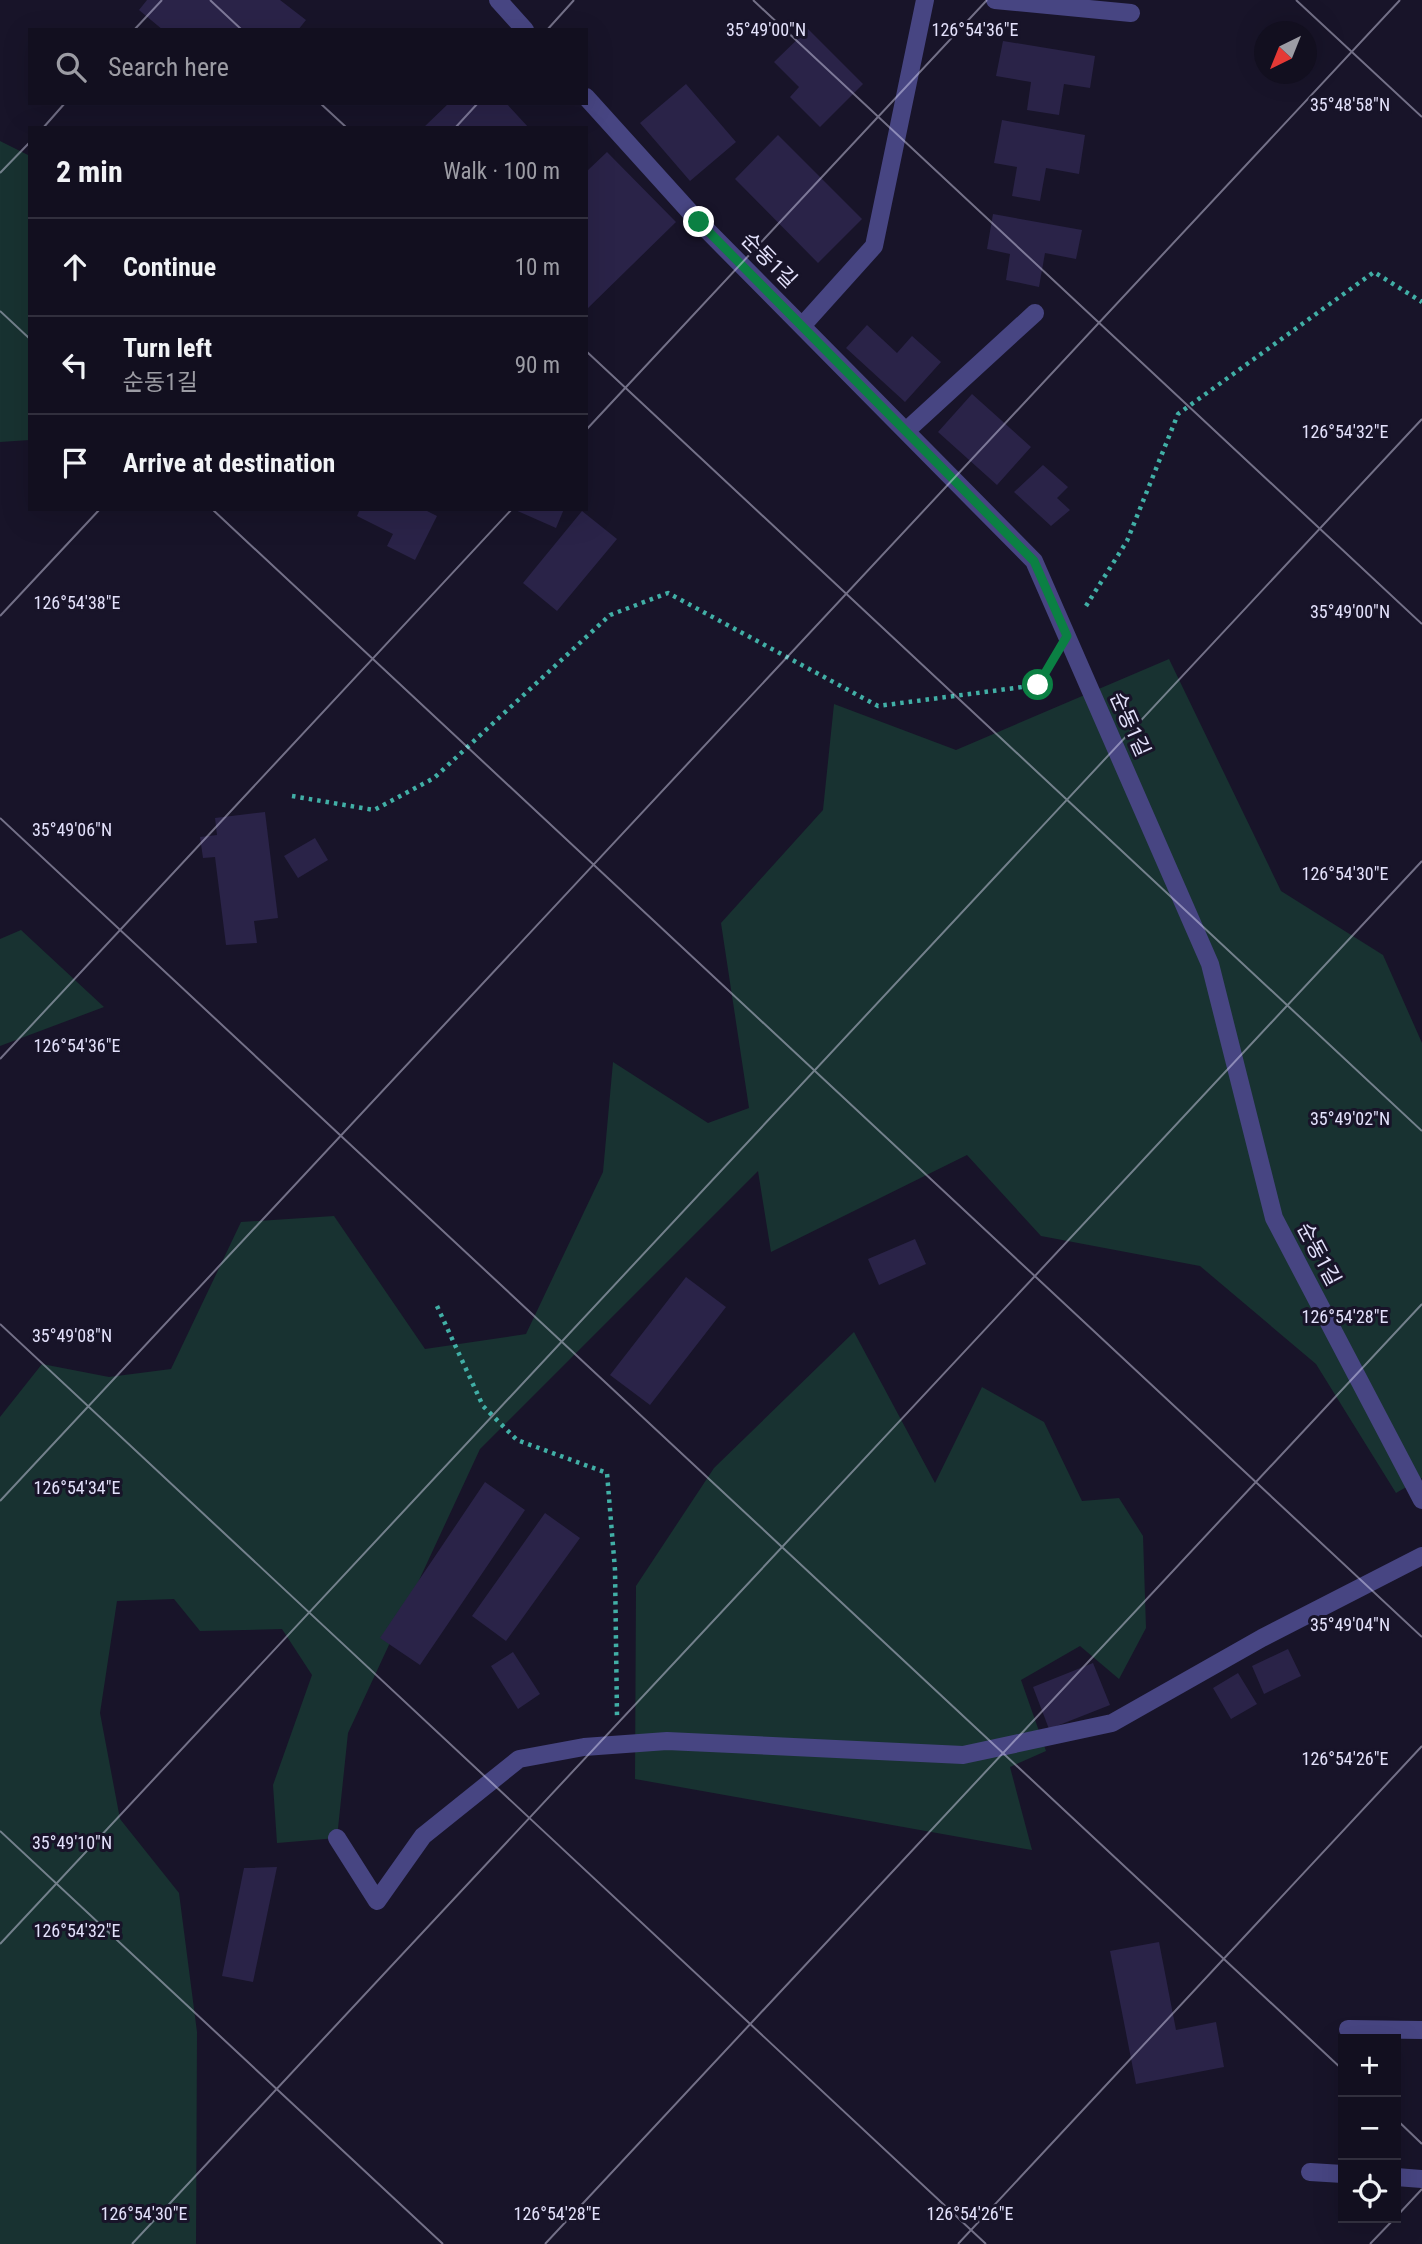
<!DOCTYPE html>
<meta charset="utf-8">
<style>
body{margin:0;font-family:"Roboto Condensed","Noto Sans KR",sans-serif;background:#1b1828;color:#f1f3f6}
.controls{position:absolute;right:21px;bottom:21px;display:grid;overflow:hidden;border-radius:0px;box-shadow:0 7px 28px #0002}
.controls button{width:63px;height:63px;display:grid;place-items:center;padding:0;border:0;border-bottom:2px solid #312f3d;background:#120f1f;color:#f1f3f6;font:35px sans-serif}
.compass{position:absolute;left:1254px;top:21px;width:63px;height:63px;border-radius:50%;background:#120f1f;box-shadow:0 7px 28px #0002;rotate:223deg}
.stop{position:absolute;width:21px;height:21px;margin:-16px;border:5px solid #0b8043;border-radius:50%;background:#fff}
.stop.end{background:#0b8043;border-color:#fff;box-shadow:0 2px 7px #0008}
.list{margin:0;padding:0;list-style:none}
h2{display:flex;justify-content:space-between;align-items:center;height:91px;margin:0;padding:0 28px;font-size:30px}
h2 small{font-size:23px;font-weight:400;color:#9c9ca4}
.list li{display:grid;grid-template-columns:46px 1fr auto;gap:21px;align-items:center;box-sizing:border-box;height:98px;padding:0 28px;border-top:2px solid #312f3d}
.list b{display:block;font-size:26px;white-space:nowrap}
.list p{margin:0;font-size:23px;white-space:nowrap;color:#9c9ca4}
.list em{font-size:23px;font-style:normal;color:#9c9ca4}
.icon{flex:none;width:38px;height:38px;fill:none;stroke:currentColor;stroke-width:2;stroke-linecap:round;stroke-linejoin:round}
.map{position:relative;flex:none;width:1422px;height:2244px;overflow:hidden}
.search{position:absolute;background:#120f1f;box-shadow:0 7px 28px #0002;left:28px;top:28px;width:560px;height:77px;display:flex;align-items:center;gap:18px;box-sizing:border-box;padding:0 24px;border-radius:0px;color:#9c9ca4;font-size:26px}
.panel{position:absolute;background:#120f1f;box-shadow:0 7px 28px #0002;left:28px;top:126px;width:560px;height:385px;border-radius:0px}
.map>svg:first-child{display:block}
.green{fill:#183231}
.building{fill:#2a2348}
.lines{fill:none;stroke-linecap:round;stroke-linejoin:round}
.path{stroke:#41afa6;stroke-width:4.5;stroke-dasharray:3.5 5;stroke-linecap:butt}
.lane{stroke:#474582;stroke-width:18}
.street{stroke:#474582;stroke-width:18}
.route{stroke:#0b8043;stroke-width:9}
.ticks{fill:none;stroke:#e3e1fb;stroke-width:2;stroke-opacity:0.45}
.labels{text-anchor:middle;stroke-width:6;stroke-linejoin:round;paint-order:stroke}
.street-label{font-size:21px;fill:#e3e1fb;stroke:#181429}
.ticks-label{font-size:18px;text-anchor:middle;fill:#e3e1fb;stroke:#181429;stroke-width:6;stroke-linejoin:round;paint-order:stroke}
</style>
<div class="map">
<svg width="1422" height="2244" viewBox="0 0 1422 2244">
<rect width="100%" height="100%" fill="#181429"/>
<path class="green" d="M0,141l30,15v284l-30,2z
M1169,659l112,232 102,64 39,88v435l-26,15 -80,-129 -116,-98 -159,-30 -74,-81 -196,97 -13,-81 -278,278 -132,284 -11,105 -60,5 -4,-58 39,-110 -30,-46 -82,2 -26,-32 -57,2 -17,112 20,106 59,74 18,139 -1,212h-196v-827l42,-53 67,13 62,-8 70,-147 93,-6 91,133 101,-15 77,-162 10,-110 95,61 41,-15 -28,-185 102,-113 11,-106 122,46z
M21,930l83,77 -104,39v-107z
M854,1332l81,151 47,-96 62,35 38,79 37,-3 24,38 3,92 -27,51 -39,-33 -59,34 25,71 -36,16 22,83 -397,-71 1,-193 78,-118z"/>
<path class="building" d="M147,0h133l26,20 -8,10h-135l-24,-20z
M808,29l55,55 -43,43 -30,-30 9,-10 -25,-25z
M1003,41l92,15 -5,32 -26,-4 -5,31 -32,-5 4,-28 -35,-6z
M686,84l50,58 -46,39 -50,-58z
M449,103h57l23,25h-106z
M1002,120l83,15 -6,39 -33,-6 -6,33 -28,-5 5,-29 -23,-4z
M778,135l84,84 -44,44 -83,-84z
M607,152l69,70 -90,88v-138z
M993,214l89,16 -6,29 -31,-6 -6,34 -33,-7 4,-26 -23,-5z
M867,325l30,28 15,-17 29,26 -36,40 -59,-54z
M972,394l59,53 -34,38 -59,-53z
M1043,465l25,22 -11,11 13,12 -19,16 -37,-34z
M360,509h63l14,7 -22,44 -28,-14 6,-12 -36,-18z
M513,509h51l-8,19z
M582,511l35,28 -60,72 -34,-28z
M265,812l13,106 -24,3 3,22 -31,2 -11,-88 -12,1 -3,-21 17,-2 -2,-17z
M315,838l13,22 -30,18 -14,-22z
M915,1239l11,25 -47,21 -11,-26z
M686,1277l40,30 -76,98 -40,-30z
M485,1482l40,28 -105,155 -40,-27z
M545,1513l35,25 -74,103 -34,-25z
M1288,1649l13,27 -37,18 -12,-28z
M513,1652l27,42 -22,15 -27,-43z
M1093,1663l17,42 -61,24 -16,-42z
M1238,1673l19,31 -26,15 -18,-31z
M277,1867l-24,115 -31,-6 22,-108z
M1159,1942l17,88 40,-8 8,45 -88,17 -26,-133z"/>
<g class="lines">
<path class="path" d="M1086,606l41,-65 51,-127 196,-142 48,30
M292,796l82,14 60,-32 176,-163 58,-22 210,113 160,-21 11,-18
M437,1306l46,100 34,34 90,33 8,97 2,146"/>
<path class="lane" d="M337,1838l40,63 46,-65 96,-77 65,-12 83,-6 296,14 149,-32 150,-85 160,-82
M1348,2029l74,1
M1310,2172l33,2
M1396,2177l26,2"/>
<path class="street" d="M498,0l27,30
M995,0l136,13
M586,97l113,125 335,339 176,403 64,254 148,282
M802,326l72,-80 51,-246
M906,431l129,-118"/>
</g>
<g class="lines">
<path class="route" d="M699,222l335,339 33,75 -29,49"/>
</g>
<path class="ticks" d="M210,0l32,30M753,0l669,624M1296,0l126,117M134,30l28,-30M547,30l27,-30M320,103l27,25M43,128l22,-25M455,128l23,-25M0,173l30,-31M0,311l30,28M586,351l836,780M586,430l401,-430M212,509l1210,1128M0,616l100,-107M0,818l1343,1252M0,1059l512,-550M0,1324l986,920M0,1501l1400,-1501M0,1831l443,413M0,1944l1422,-1525M1396,2119l26,25M1396,2217l26,-28M132,2244l1290,-1383M545,2244l877,-940M958,2244l464,-498M1370,2244l25,-26"/>
<g class="labels">
<g class="street-label">
<text transform="translate(769 260) rotate(45)" y="7">순동1길</text>
<text transform="translate(1130 724) rotate(66)" y="7">순동1길</text>
<text transform="translate(1319 1254) rotate(62)" y="7">순동1길</text>
</g>
</g>
<g class="ticks-label">
<text x="766" y="36">35°49'00"N</text>
<text x="975" y="36">126°54'36"E</text>
<text x="1350" y="111">35°48'58"N</text>
<text x="1345" y="438">126°54'32"E</text>
<text x="77" y="609">126°54'38"E</text>
<text x="1350" y="618">35°49'00"N</text>
<text x="72" y="836">35°49'06"N</text>
<text x="1345" y="880">126°54'30"E</text>
<text x="77" y="1052">126°54'36"E</text>
<text x="1350" y="1125">35°49'02"N</text>
<text x="1345" y="1323">126°54'28"E</text>
<text x="72" y="1342">35°49'08"N</text>
<text x="77" y="1494">126°54'34"E</text>
<text x="1350" y="1631">35°49'04"N</text>
<text x="1345" y="1765">126°54'26"E</text>
<text x="72" y="1849">35°49'10"N</text>
<text x="77" y="1937">126°54'32"E</text>
<text x="144" y="2220">126°54'30"E</text>
<text x="557" y="2220">126°54'28"E</text>
<text x="970" y="2220">126°54'26"E</text>
</g>
</svg>
<div class="controls">
<button>+</button>
<button>−</button>
<button><svg class="icon" aria-label="locate" viewBox="0 0 24 24"><circle cx="12" cy="12" r="6"/><path d="M12 2v4M12 18v4M2 12h4M18 12h4"/></svg></button>
</div>
<svg class="compass" viewBox="-18 -18 36 36"><path d="M0-13l5 13h-10z" fill="#e53935"/><path d="M0 13l5-13h-10z" fill="#9c9ca4"/></svg>
<div class="stop" style="left:1038px;top:685px"></div>
<div class="stop end" style="left:699px;top:222px"></div>
<div class="search"><svg class="icon" aria-label="search" viewBox="0 0 24 24"><circle cx="10" cy="10" r="6"/><path d="M15 15l6 6"/></svg>Search here</div>
<section class="panel">
<h2>2 min<small>Walk · 100 m</small></h2>
<ul class="list">
<li><svg class="icon" aria-label="ahead" viewBox="0 0 24 24"><path d="M12 20V5M6 11l6-6 6 6"/></svg><div><b>Continue</b></div><em>10 m</em></li>
<li><svg class="icon" aria-label="left" viewBox="0 0 24 24"><path d="M17 20v-9H6M10 6l-5 5 5 5"/></svg><div><b>Turn left</b><p>순동1길</p></div><em>90 m</em></li>
<li><svg class="icon" aria-label="arrive" viewBox="0 0 24 24"><path d="M6 21V4h12l-3 4 3 4H6"/></svg><div><b>Arrive at destination</b></div></li>
</ul>
</section>
</div>
